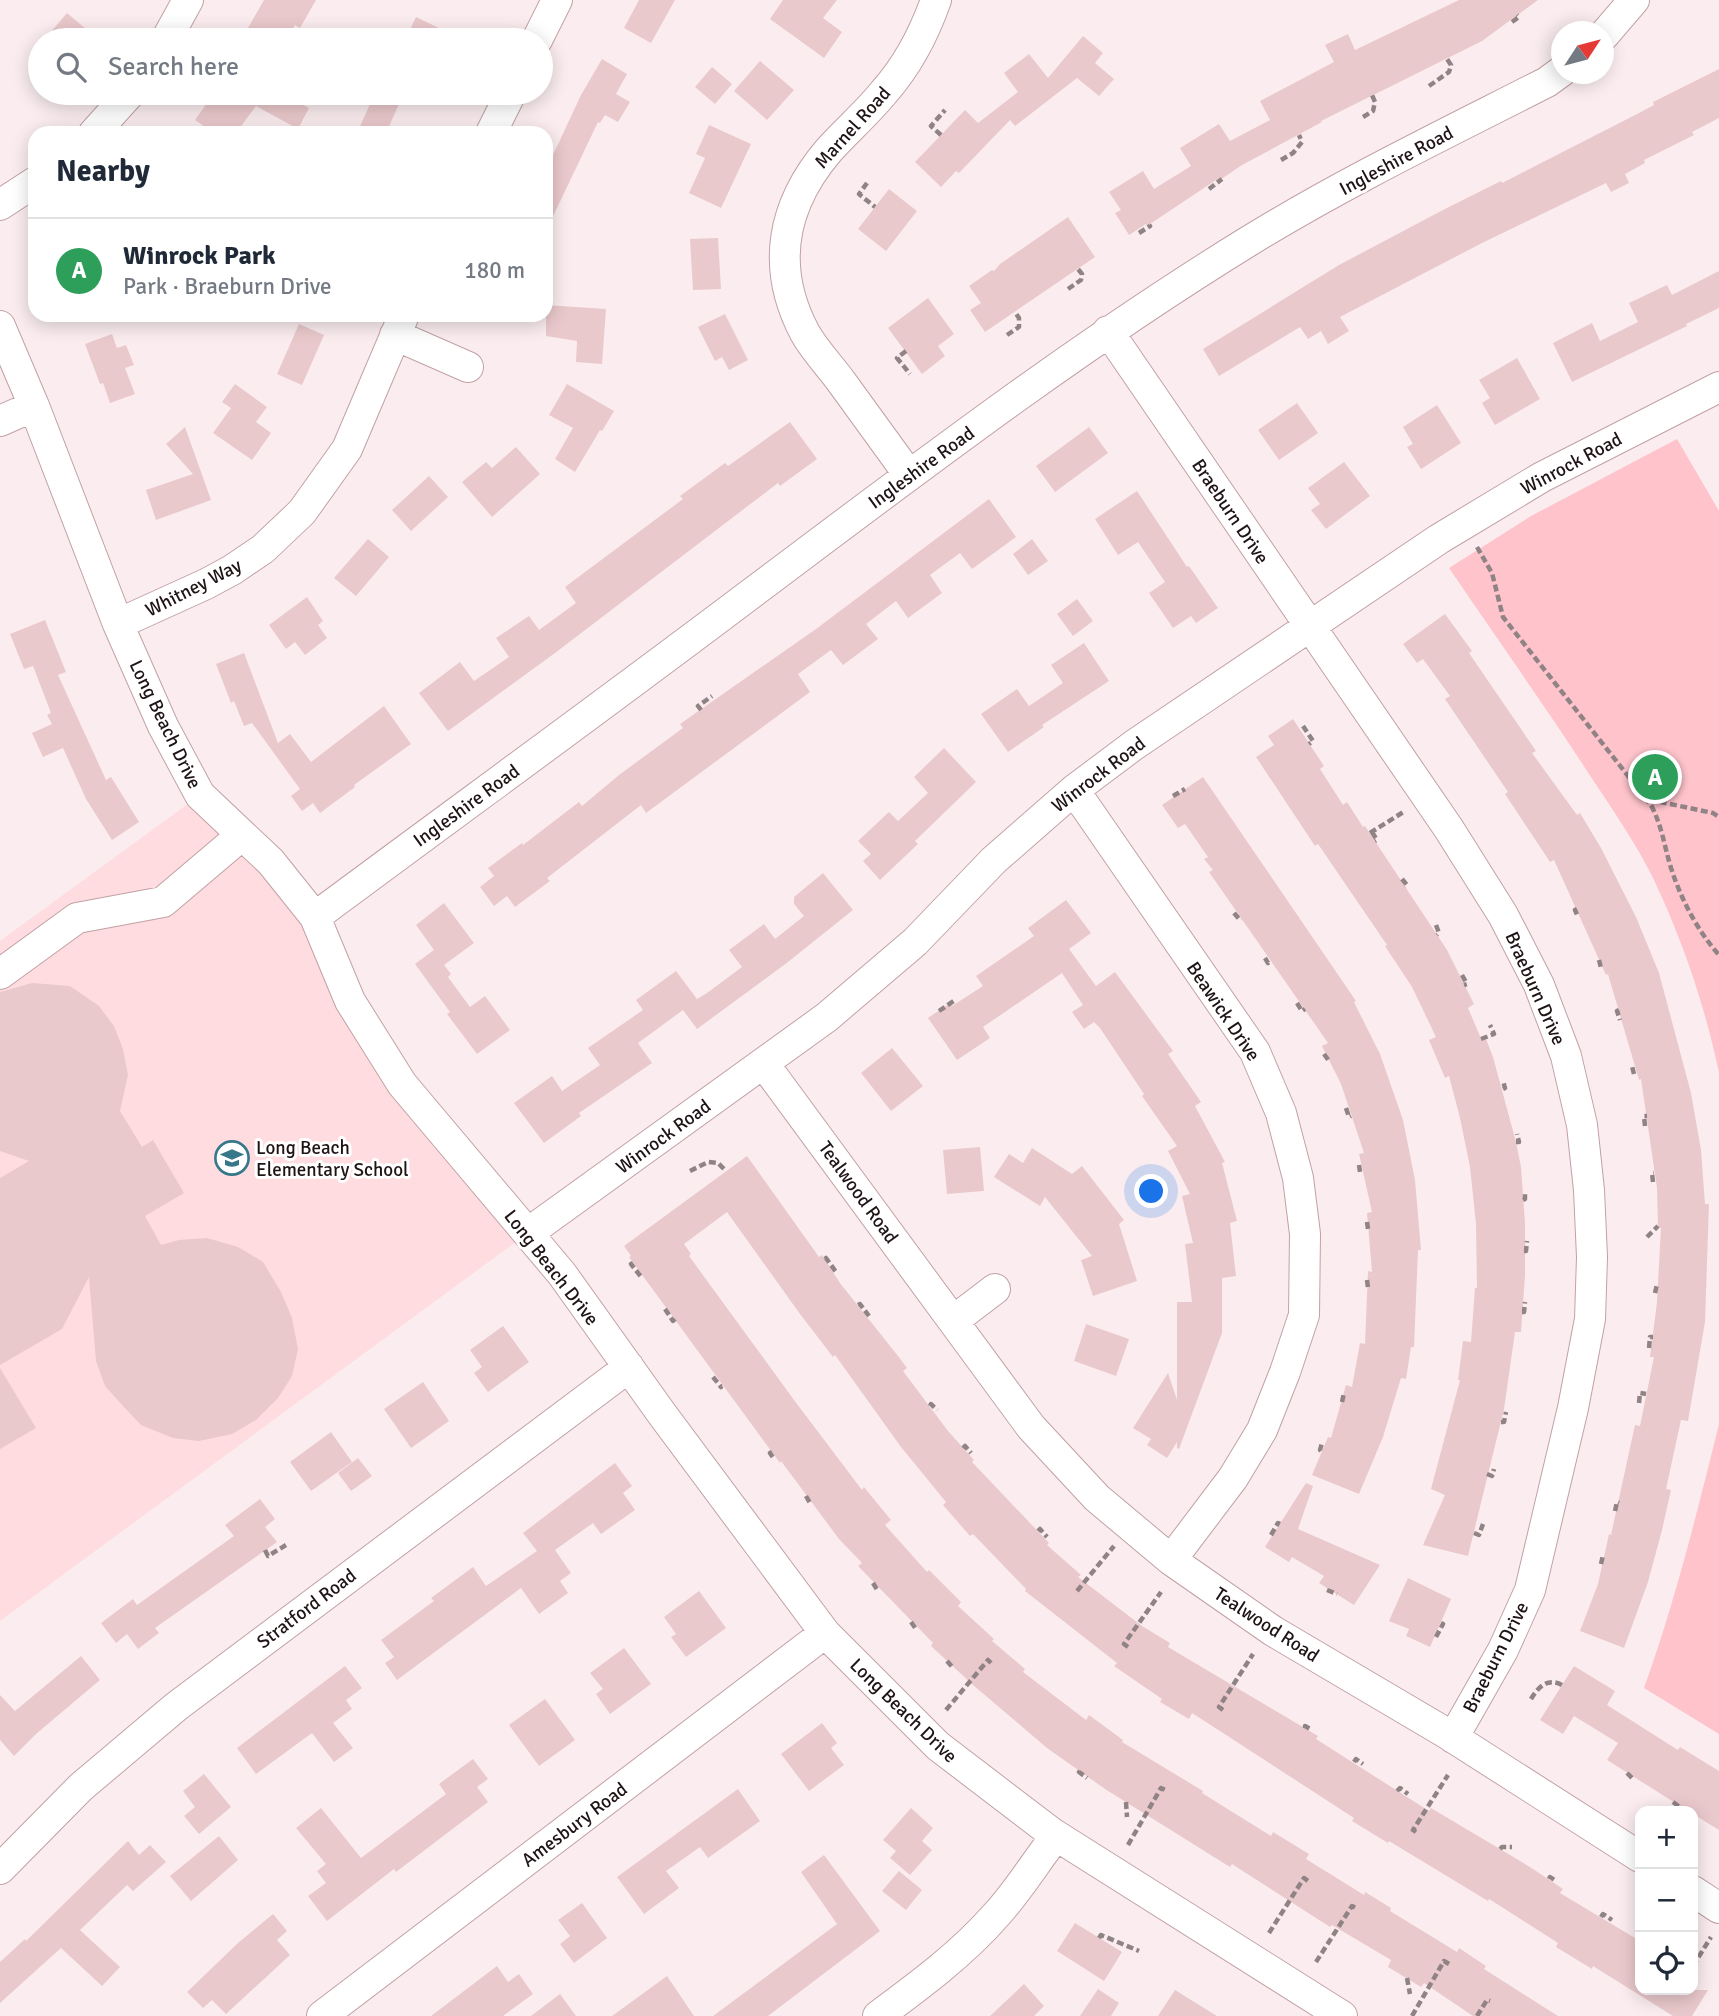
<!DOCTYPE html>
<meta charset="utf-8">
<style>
body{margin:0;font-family:Signika,sans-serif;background:#f2f2f3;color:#1f2937}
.controls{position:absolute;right:21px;bottom:21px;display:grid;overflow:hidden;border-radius:14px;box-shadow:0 4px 18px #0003}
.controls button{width:63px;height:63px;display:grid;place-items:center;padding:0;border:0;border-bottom:2px solid #e0e1e3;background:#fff;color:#1f2937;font:35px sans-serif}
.compass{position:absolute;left:1551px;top:21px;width:63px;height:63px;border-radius:50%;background:#fff;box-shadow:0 4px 18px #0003;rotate:54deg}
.you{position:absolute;left:1152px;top:1192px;width:24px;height:24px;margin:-18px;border:5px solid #fff;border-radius:50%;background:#1a73e8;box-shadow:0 0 0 10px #1a73e833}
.badge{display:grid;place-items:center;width:46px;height:46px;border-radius:50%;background:#0f766e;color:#fff;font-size:23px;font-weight:700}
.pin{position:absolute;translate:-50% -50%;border:4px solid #fff;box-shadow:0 2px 7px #0006}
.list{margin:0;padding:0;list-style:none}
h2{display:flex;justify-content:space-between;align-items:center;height:91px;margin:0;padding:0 28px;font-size:30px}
h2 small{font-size:23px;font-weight:400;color:#747a83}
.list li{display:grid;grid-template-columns:46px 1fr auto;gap:21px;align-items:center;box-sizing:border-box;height:105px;padding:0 28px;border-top:2px solid #e0e1e3}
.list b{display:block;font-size:26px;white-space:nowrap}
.list p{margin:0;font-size:23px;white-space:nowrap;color:#747a83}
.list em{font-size:23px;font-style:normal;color:#747a83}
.icon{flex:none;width:38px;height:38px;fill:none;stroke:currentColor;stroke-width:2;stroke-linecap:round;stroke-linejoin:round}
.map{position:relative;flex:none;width:1719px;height:2016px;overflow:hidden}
.search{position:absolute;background:#fff;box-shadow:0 4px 18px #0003;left:28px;top:28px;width:525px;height:77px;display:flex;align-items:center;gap:18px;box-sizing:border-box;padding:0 24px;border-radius:38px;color:#747a83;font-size:26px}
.panel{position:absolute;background:#fff;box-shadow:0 4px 18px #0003;left:28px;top:126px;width:525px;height:196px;border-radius:21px}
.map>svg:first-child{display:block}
.built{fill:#fedcdf}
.green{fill:#fec3cb}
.building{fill:#eac9cc}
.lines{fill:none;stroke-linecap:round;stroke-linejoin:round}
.minor-casing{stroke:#c2a1a5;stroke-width:32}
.path{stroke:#908385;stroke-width:4.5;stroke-dasharray:7 3.5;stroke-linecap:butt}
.minor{stroke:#fff;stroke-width:30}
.labels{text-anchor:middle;stroke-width:6;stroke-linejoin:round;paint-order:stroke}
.street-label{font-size:19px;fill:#1f1415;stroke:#fff}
.poi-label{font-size:19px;fill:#1f1415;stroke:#fff;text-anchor:start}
</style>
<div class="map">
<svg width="1719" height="2016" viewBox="0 0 1719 2016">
<rect width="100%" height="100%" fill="#fbedef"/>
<path class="built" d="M200,795l71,67 79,139 178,232 -528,388v-680z"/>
<path class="green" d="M1677,439l42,72v562c-14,-67 -37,-135 -67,-197 -18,-36 -42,-70 -65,-105 -44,-68 -92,-135 -138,-203l82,-52z
M1719,1424v310l-75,-46c31,-86 53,-175 75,-264z"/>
<path class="building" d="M264,0h52l-16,28 -5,-3 -8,15h-46z
M639,0h36l-24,43 -27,-15z
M783,0h54l-14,18 19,14 -18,26 -54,-39z
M1459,0h79l-56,41 -161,80 1,1 -80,43 -25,17 -1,-2 -69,46 -1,-2 -17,11 -14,-22 6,-3 -12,-18 34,-21 11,18 37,-23 -11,-18 39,-24 11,17 40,-21 -10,-19 74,-39 -9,-17 23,-11 7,16z
M67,13l32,27h-55z
M416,17l48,23h-59z
M1083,36l20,17 -8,10 19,16 -15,17 -22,-18 -62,48 -5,-6 -51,53 -3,-2 -15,16 -26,-25 50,-52 13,13 40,-31 -14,-19 25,-19 19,24z
M602,59l25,15 -11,20 14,8 -12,20 -13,-7 -5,8 -2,-1 -52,109v-61l35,-75z
M760,61l34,29 -27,30 -33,-29z
M712,67l20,17 -17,20 -20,-17z
M1719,69v49l-27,14 2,3 -50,25 1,3 -20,11 4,9 -18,9 -5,-9 -124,60 -142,74 9,14 -21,13 -7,-13 -13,8 -8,-12 -81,49 -16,-27 136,-84 104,-55 58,-29 1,2 137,-70 15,-8 -1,-3z
M214,93h67l28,15 -11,21 -42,-23 -20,27h-22l-19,-13z
M375,93l25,9 -14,31h-29z
M709,125l42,19 -30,64 -32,-15 16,-35 -9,-4z
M889,189l28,22 -31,40 -28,-22z
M1068,217l27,40 -110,75 -15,-22 11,-7 -12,-17 23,-16 2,1 6,-7z
M718,238l3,51 -28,1 -3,-51z
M1719,271v37l-33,16 1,2 -115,56 -19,-39 39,-20 8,18 38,-19 -9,-19 38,-18 5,10z
M928,298l26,36 -16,12 7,10 -23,18 -34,-46z
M546,305l60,4 -4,55 -26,-2 1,-21 -31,-5z
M725,314l23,46 -19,10 -7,-13 -7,4 -17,-34z
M299,324l25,11 -22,50 -25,-11z
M112,334l5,14 9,-3 8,20 -9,3 10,26 -25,9 -7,-20 -3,1 -15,-40z
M1517,358l23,41 -45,26 -13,-22 8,-5 -11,-18z
M235,384l32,23 -11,15 15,11 -19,27 -39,-27 18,-25 -9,-6z
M567,384l47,27 -12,20 -2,-1 -25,42 -20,-13 18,-31 -24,-13z
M1297,403l21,30 -39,27 -21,-30z
M1437,405l24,38 -40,26 -14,-22 6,-3 -10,-17z
M790,422l27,37 -37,27 -2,-3 -223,170 -107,78 -29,-38 41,-31 14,19 35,-24 -13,-19 33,-22 10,14 37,-27 -11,-16 118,-88 -3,-3 45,-33 3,3z
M185,427l26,73 -55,20 -10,-30 47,-16 -27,-30z
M1089,427l19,26 -53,39 -19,-26z
M516,447l24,27 -48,43 -30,-35 24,-20 6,6z
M1344,462l26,34 -44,33 -15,-19 9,-6 -12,-16z
M429,476l19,21 -37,34 -19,-21z
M1137,491l50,76 2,-1 29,42 -22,15 -5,-7 -18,12 -24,-35 16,-11 -27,-40 -20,13 -23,-36z
M989,499l27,38 -44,32 -12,-16 -30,22 12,18 -34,25 -12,-17 -30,23 12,15 -35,26 -12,-15 -33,24 12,18 -164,121 -5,-8 -94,73 3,3 -35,26 -8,-11 -13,10 -14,-19 14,-11 -6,-8 34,-25 1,2 56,-43 3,4 37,-31 64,-47 -3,-4 136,-95z
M368,539l21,18 -33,39 -22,-18z
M1032,539l16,22 -20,14 -15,-21z
M307,597l16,24 -5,4 9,13 -22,17 -10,-13 -9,7 -17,-24z
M1077,599l16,22 -20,15 -16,-22z
M1445,614l27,37 -3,2 67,98 -4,2 45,62 3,-2 21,35 35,69 23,56 32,120 10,57 4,54h4l-4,118 -17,99 -7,-1 -15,69 5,1 -9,40 -14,52 -24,66 -44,-17 18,-47 11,-50 2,1 24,-110 5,1 14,-69h-4l7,-55 4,-74h-3l-1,-40 -16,-109 -2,1 -31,-106 -2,1 -52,-115 -4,2 -45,-68 3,-2 -63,-93 5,-3 -27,-37 -6,4 -14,-19z
M45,620l21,52 -8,3 48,105 5,-3 28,45 -27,18 -26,-41 -23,-51 -20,9 -11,-24 20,-9 -5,-9 4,-2 -18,-47 -9,3 -14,-35z
M1084,643l25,38 -67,44 2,2 -36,25 -27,-38 36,-25 12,17 34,-23 -12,-18z
M244,653l34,90 12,-9 21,28 73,-56 27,38 -57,41 1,2 -35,26 -7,-10 -11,8 -11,-15 9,-7 -48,-66 -8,3 -10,-25 -3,2 -15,-39z
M1293,719l31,47 -4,3 23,36 4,-3 16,25 2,-1 82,124 27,54 -6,4 14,33 4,-2 7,18 23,85 5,25 4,56v52l-4,57h-6l-11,77 -36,147 -45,-11 22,-50 -14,-6 29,-109h-2l5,-39 8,1 4,-54h2l-1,-64 -6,-57 -10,-49 -11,-42 -4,2 -16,-38 7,-3 -24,-50 -27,-41 2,-1 -69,-101 -3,2 -59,-89 18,-12 -6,-9z
M944,748l32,34 -61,59 3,3 -38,36 -17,-19 8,-7 -13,-13 31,-29 9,9 30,-28 -14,-16z
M1203,777l153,224 -2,1 26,52 23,66 12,60 6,70h-3l-4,97h-3l-5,32 -5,-1 -18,59 -24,57 -47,-19 16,-38 3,1 15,-53 6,2 8,-44 5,1 3,-73 4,1 -5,-59 5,-1 -13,-58 5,-1 -23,-69 -19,-38 6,-3 -119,-171 4,-2 -9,-11 4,-2 -23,-33 -7,4 -16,-23z
M823,873l30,37 -65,52 -91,67 -14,-19 -45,33 14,20 -73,50 2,3 -37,27 -30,-40 38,-27 10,15 38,-26 -12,-17 55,-38 -7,-10 40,-29 21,28 -6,4 16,-10 35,-26 -13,-17 35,-26 11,15 29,-23 -10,-12v-7z
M1066,900l25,33 -22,16 27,37 19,-14 58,79 -5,3 33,48 -6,4 30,56 -3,1 15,58 -7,2 6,53 -14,2v55l-43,116 -2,-1v-6l-10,16 -20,-13 4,-6 -18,-11 35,-55 9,27v-98h15l-7,-58 8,-1 -11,-47 8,-2 -22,-43 9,-5 -35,-50 2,-2 -44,-66 -6,-6 -10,7 -12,-17 11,-7 -21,-32 -79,54 7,11 -33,22 -29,-42 22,-15 2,3 31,-20 -7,-10 58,-40 -6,-8z
M444,903l30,40 -30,22 7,9 -3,3 22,30 15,-11 25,34 -33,24 -30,-40 3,-2 -35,-48 19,-14 -18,-25z
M32,983l38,3 29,20 15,20 9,23 5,26 -8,36 22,36 11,-7 31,53 -39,23 16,29 18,-5 28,-2 31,9 25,15 18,30 11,26 6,31 -6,27 -14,22 -22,22 -24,14 -33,7 -26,-3 -32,-13 -18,-19 -18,-20 -9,-25 -7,-84 -27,52 -62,36v-187l29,-17 -29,-10v-159z
M892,1048l31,38 -32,25 -30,-38z
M980,1147l4,44 -37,3 -4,-44z
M1032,1148l40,26 10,-8 42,54 -5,4 18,57 -44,15 -12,-36 11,-4 -47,-59 -5,9 -46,-29 15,-23 14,9z
M747,1156l72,101 3,-2 18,28 58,73 9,12 -4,3 45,60 26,29 -2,2 77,81 -2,2 34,30 -3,2 64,49 28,17 -2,4 150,89 -2,3 113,72 2,-3 99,59 33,22 -3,4 80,48v49h68l-16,26h-19l-80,-50 -1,3 -36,-22 2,-4 -69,-44 -1,2 -99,-60 -1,2 -36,-22 2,-3 -162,-105 -3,6 -29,-17 2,-3 -48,-33 3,-3 -92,-72 1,-2 -53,-55 -3,2 -27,-31 3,-3 -45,-55 -66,-92 -2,2 -33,-43 -73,-102 -43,32 7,10 -2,2 105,144 68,90 2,-3 27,33 -6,5 42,47 2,-2 32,32 -3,4 36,33 -2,2 33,28 -2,3 63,48 3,-5 34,25 -1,2 81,49 -1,2 69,43 2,-4 36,22 -3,5 58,36 1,-3 26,16 -1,3 67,41 2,-4 27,18 -2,3 74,47h-85l-49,-33 -3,4 -33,-20 3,-7 -59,-35 -2,2 -98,-63 -2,3 -125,-78 -58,-41 -74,-63 -42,-39 2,-3 -75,-77 4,-3 -23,-24 -58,-78 -1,2 -151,-206 2,-1 -7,-10z
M1086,1324l43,15 -13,37 -42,-15z
M503,1326l26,36 -41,30 -14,-19 8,-6 -12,-17z
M0,1368l36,60 -36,21z
M423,1382l26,39 -38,27 -27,-39z
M331,1432l21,30 -41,29 -21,-29z
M358,1458l14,18 -21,15 -13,-18z
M615,1463l17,23 -9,7 12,17 -34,24 -8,-11 -38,27 16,23 -11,8 8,12 -29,21 -18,-26 -124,92 -12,-17 9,-6 -13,-17 53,-39 -3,-3 42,-31 13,19 51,-35 -14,-18z
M1306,1483l7,3 -15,43 82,36 -26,40 -35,-22 5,-7 -32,-19 -3,5 -24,-15z
M260,1499l15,20 -10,8 12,15 -122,86 4,5 -21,16 -11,-15 -11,9 -15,-20 32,-24 4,6 97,-69 -9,-11z
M1408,1578l43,21 -21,48 -24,-11 3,-7 -20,-8z
M699,1591l27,37 -40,29 -15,-20 5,-3 -12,-17z
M624,1648l27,36 -41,30 -14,-20 7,-5 -13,-16z
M81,1656l19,24 -64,54 -22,22 -14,-16v-45l15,16z
M345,1666l17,22 -16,12 6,9 -19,14 20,25 -19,14 -22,-29 -56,41 -19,-26z
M1574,1666l41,25 -8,14 71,45 2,-3 39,24v59l-26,-16v-3h-5l-81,-51 11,-17 -44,-27 -11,18 -23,-14z
M545,1699l30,41 -36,26 -30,-41z
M822,1723l15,20 -6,5 13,17 -35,26 -28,-37z
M473,1759l15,20 -11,8 11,15 -92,70 -2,-3 -67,52 -19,-25 18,-13 -9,-12 9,-7 -30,-36 25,-20 40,50 85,-64 -7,-10z
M204,1774l27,33 -32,27 -15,-18 11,-9 -12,-16z
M738,1789l22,32 -52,37 -8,-11 -34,24 13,17 -35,26 -27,-37z
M911,1808l22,20 -11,13 10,9 -22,25 -20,-17 6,-7 -13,-11z
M219,1836l19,24 -47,41 -21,-25z
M128,1841l11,14 11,-10 16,17 -33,29 -6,-6 -47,45 40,37 -18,19 -41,-38 -61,55v-41l25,-23 1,2z
M824,1855l56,76 -112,85h-55l124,-92 -36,-52z
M899,1871l23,19 -16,20 -24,-19z
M582,1903l25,35 -33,25 -14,-19 10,-8 -12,-16z
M273,1914l14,17 -10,9 13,15 -64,59 -14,-14 -9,8 -16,-16 51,-49z
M1075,1923l47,29 -18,29 -47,-30z
M497,1966l11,16 11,-8 14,20 -30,22h-72z
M667,1976l27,40h-82z
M1024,1984l20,22 -10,10h-44z
M1098,1989l21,14 -8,13h-31z
M1175,1990l42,26h-59z
M560,1994l16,22h-45z"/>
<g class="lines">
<g class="minor-casing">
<path id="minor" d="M1604,35l30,-35
M166,40l22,-40
M537,40l20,-40
M94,133l36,-40
M491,133l20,-40
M0,205l35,-23
M0,326l34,80 84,218 45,102 37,69 71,67 44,55 35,84 52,83 160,190 100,140 163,219 113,113 114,87 290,183
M1108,331l341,498 54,86 36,70 27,71 16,69 7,65 3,67 -2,62 -17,89 -43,182 -27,60 -50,88
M395,335l73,32
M0,421l34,-15
M909,475c-22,-30 -44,-61 -66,-91 -12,-17 -28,-33 -38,-51 -35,-66 -23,-128 24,-183 18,-20 38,-37 55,-58 24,-27 40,-58 52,-92
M118,624l88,-40 26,-14 31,-21 39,-37 45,-63 57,-134
M1074,790l181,262 26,61 17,65 7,56 -1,81 -19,57 -23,58 -29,48 -62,82
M315,917c144,-107 290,-213 433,-321 164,-123 327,-248 501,-355 96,-59 198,-108 298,-159l15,-11
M0,974l77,-56 86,-16 79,-67
M764,1064l267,363 66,71 74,62 102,71 173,102 194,124
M528,1233l299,-216 88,-75 79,-82 80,-70 60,-45 305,-206 103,-62 177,-90
M953,1321l42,-32
M0,1869l81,-82 96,-81 452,-339
M1693,1891l26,17
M322,2016l503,-383
M878,2016c42,-31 84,-62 119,-102 22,-24 39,-53 59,-78"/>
</g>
<path class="path" d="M1512,22l7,-5 -2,-2
M1429,86l20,-14 2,-7 -4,-6
M1363,117l10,-6 2,-9 -3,-7
M941,135l-10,-9 14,-16
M1281,160l12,-7 9,-11 -3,-7
M867,183l-8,11 16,13
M1209,189l13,-10
M1139,233l11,-7 -1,-1
M1068,289l13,-9 1,-6 -4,-5
M1007,335l12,-8v-9l-4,-6
M906,351l-9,7 13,16
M1477,547l15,26 11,44 148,188c11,21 13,40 20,63 10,31 26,62 48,87
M701,710l-3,-4 14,-10
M1303,726l10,15 -4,3
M1642,791l14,10 57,12 6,4
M1173,796l12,-7
M1372,832l5,8 -2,1
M1370,833l35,-22
M1402,879l5,6 -2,2
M1577,909l-2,1 3,7
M1234,913l6,7 1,-1
M1436,925l3,8 -2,2
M1265,958l3,5 2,-1
M1599,960l2,8
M1462,975l5,9 -3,1
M1297,1003l5,8 3,-2
M1619,1010l-2,1 3,9
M939,1011l16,-11
M1481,1039l13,-5 -4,-9
M1324,1054l5,7
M1634,1074l-2,-8 2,-1
M1503,1089l2,-1 -2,-7
M1346,1108l3,9 2,-1
M1645,1126l-1,-10h3
M1516,1142h3l-2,-8
M1359,1165l1,7h3
M690,1171l18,-9 10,1 8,8
M1653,1182l-1,-9h2
M1523,1200l2,-1v-8
M1367,1222l1,7
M1647,1237l11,-11
M1524,1251h2l1,-10
M825,1259l1,-1 10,14
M633,1263l-2,1 11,14
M1367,1280l1,8
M1655,1293l2,-9
M858,1305l2,-1 9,12
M665,1309l8,12 2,-2
M1522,1312h2l1,-10
M1649,1348l1,-11h3
M713,1377l8,10 1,-1
M1342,1402l2,-9
M1639,1403l1,-10 6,1
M930,1406l1,-2 6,6
M1501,1422h3l2,-10
M963,1448l2,-2 6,7
M1321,1451l-1,-1 2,-7
M772,1452l-2,1 4,6
M1487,1474l5,2 2,-7
M806,1496l4,7
M1615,1511l2,-9 2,1
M1038,1531l2,-2 7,8
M1474,1533l5,2 4,-11
M1271,1535l7,-12 2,1
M265,1550l3,6 18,-11
M1601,1564l2,-9h1
M873,1583l5,8
M1327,1590l10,4
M1077,1591l37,-45
M911,1622l5,7
M1436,1637l7,-13 -2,-1
M1128,1647l-4,-3 37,-52
M947,1661l7,8
M1531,1699c7,-12 17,-22 31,-14
M946,1710l42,-50 3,3
M1223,1710l-4,-3 34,-53
M1305,1728v-2l7,4
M1354,1762l2,-3 7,5
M1080,1771l-1,1 8,6
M1627,1773l7,7
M1397,1791l3,-3 8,6
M1126,1802l1,15
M1673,1802l8,6
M1416,1832l-3,-2 35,-55
M1128,1845l33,-57 4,2
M1500,1849l2,-2h10
M1549,1879l1,-2 6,4
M1601,1917l2,-3 9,6
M1269,1933l35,-55 4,3
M1099,1938l2,-3 38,16
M1316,1962l36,-56 4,2
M1693,1966l18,-29
M1407,1978l3,16
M1412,2016l32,-55 5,3
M1477,2016l10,-16 3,1"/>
<use href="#minor" class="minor"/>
</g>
<defs>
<g id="school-ring" transform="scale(1.75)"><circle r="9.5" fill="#fff" stroke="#36778a" stroke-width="1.5"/><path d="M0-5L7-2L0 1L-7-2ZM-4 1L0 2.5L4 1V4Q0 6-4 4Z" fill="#36778a"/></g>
</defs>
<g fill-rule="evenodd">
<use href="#school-ring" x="232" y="1158"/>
</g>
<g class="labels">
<g class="street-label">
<text transform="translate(852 127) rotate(-48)" y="7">Marnel Road</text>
<text transform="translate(1396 160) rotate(-28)" y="7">Ingleshire Road</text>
<text transform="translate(1571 463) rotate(-28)" y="7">Winrock Road</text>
<text transform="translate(921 467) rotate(-36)" y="7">Ingleshire Road</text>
<text transform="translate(1231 511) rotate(56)" y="7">Braeburn Drive</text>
<text transform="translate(193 587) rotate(-27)" y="7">Whitney Way</text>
<text transform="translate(166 724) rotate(64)" y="7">Long Beach Drive</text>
<text transform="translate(1098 774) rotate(-37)" y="7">Winrock Road</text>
<text transform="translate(466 805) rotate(-36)" y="7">Ingleshire Road</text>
<text transform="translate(1536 988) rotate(66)" y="7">Braeburn Drive</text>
<text transform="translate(1224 1011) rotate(56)" y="7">Beawick Drive</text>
<text transform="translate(663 1136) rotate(-36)" y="7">Winrock Road</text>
<text transform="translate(859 1192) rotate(54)" y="7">Tealwood Road</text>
<text transform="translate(552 1267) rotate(52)" y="7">Long Beach Drive</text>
<text transform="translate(306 1608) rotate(-37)" y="7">Stratford Road</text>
<text transform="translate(1267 1624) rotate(33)" y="7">Tealwood Road</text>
<text transform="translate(1495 1657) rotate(-63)" y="7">Braeburn Drive</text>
<text transform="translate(904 1710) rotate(44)" y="7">Long Beach Drive</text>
<text transform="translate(574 1824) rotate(-37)" y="7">Amesbury Road</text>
</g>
<g class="poi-label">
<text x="256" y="1154">Long Beach<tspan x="256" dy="22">Elementary School</tspan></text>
</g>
</g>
</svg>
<div class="controls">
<button>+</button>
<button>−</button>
<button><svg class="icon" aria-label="locate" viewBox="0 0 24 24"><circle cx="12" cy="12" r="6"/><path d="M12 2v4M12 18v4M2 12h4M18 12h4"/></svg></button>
</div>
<svg class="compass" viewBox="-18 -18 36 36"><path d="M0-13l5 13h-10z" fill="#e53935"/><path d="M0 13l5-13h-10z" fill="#747a83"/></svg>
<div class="you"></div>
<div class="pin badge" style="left:1655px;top:777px;background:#2e9e5b">A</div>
<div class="search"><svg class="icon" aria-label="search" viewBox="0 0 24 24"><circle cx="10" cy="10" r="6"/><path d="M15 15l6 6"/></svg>Search here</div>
<section class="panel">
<h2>Nearby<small></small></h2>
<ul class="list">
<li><span class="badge" style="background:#2e9e5b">A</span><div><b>Winrock Park</b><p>Park · Braeburn Drive</p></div><em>180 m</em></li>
</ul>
</section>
</div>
